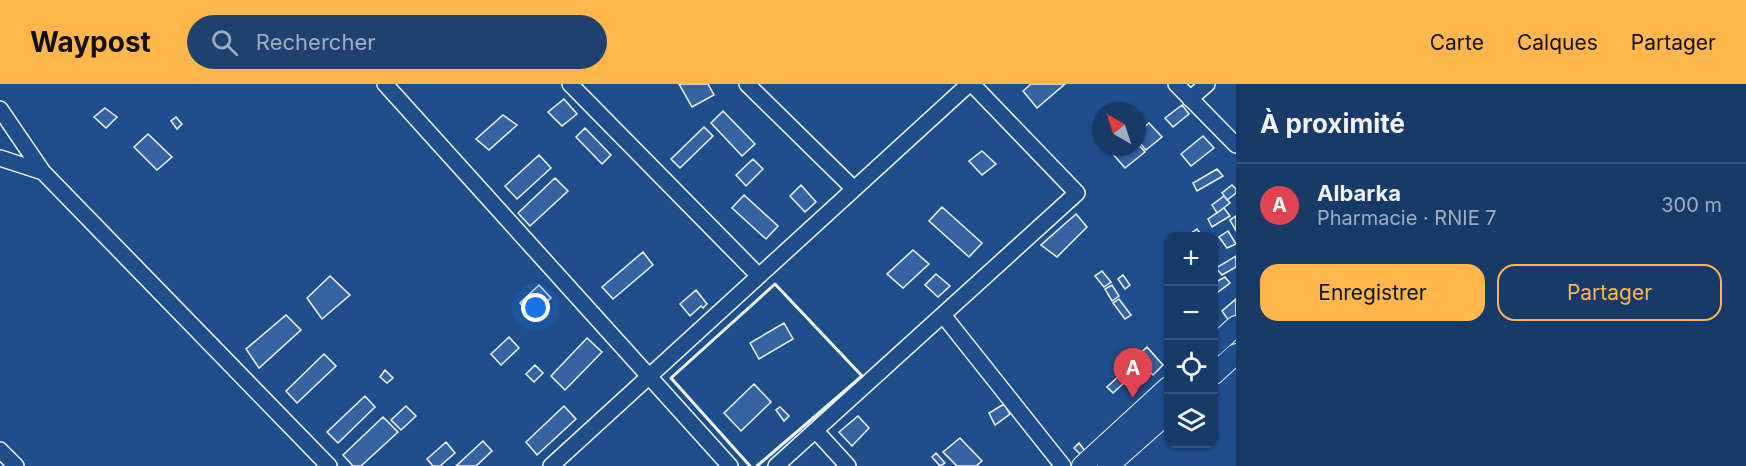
<!DOCTYPE html>
<html lang="fr">
<meta charset="utf-8">
<style>
body{margin:0;font-family:Inter,sans-serif;background:#20416f;color:#f1f3f6}
.controls{position:absolute;right:18px;bottom:18px;display:grid;overflow:hidden;border-radius:12px;box-shadow:0 2px 4px #0004}
.controls button{width:54px;height:54px;display:grid;place-items:center;padding:0;border:0;border-bottom:2px solid #36547d;background:#173a69;color:#f1f3f6;font:30px sans-serif}
.compass{position:absolute;left:1092px;top:18px;width:54px;height:54px;border-radius:50%;background:#173a69;box-shadow:0 2px 4px #0004;rotate:321deg}
.you{position:absolute;left:536px;top:224px;width:21px;height:21px;margin:-15px;border:4px solid #fff;border-radius:50%;background:#1a73e8;box-shadow:0 0 0 9px #1a73e833}
.badge{display:grid;place-items:center;width:39px;height:39px;border-radius:50%;background:#ffb74d;color:#fff;font-size:20px;font-weight:700}
.pin{position:absolute;translate:-50% -50px;filter:drop-shadow(0 2px 3px #0008)}
.pin::after{content:'';position:absolute;top:32px;width:21px;height:18px;background:inherit;clip-path:polygon(0 0,100% 0,50% 100%)}
.list{margin:0;padding:0;list-style:none}
h2{display:flex;justify-content:space-between;align-items:center;height:78px;margin:0;padding:0 24px;font-size:26px}
h2 small{font-size:20px;font-weight:400;color:#9eadc0}
.list li{display:grid;grid-template-columns:39px 1fr auto;gap:18px;align-items:center;box-sizing:border-box;height:84px;padding:0 24px;border-top:2px solid #36547d}
.list b{display:block;font-size:22px;white-space:nowrap}
.list p{margin:0;font-size:20px;white-space:nowrap;color:#9eadc0}
.list em{font-size:20px;font-style:normal;color:#9eadc0}
.actions{display:flex;gap:12px;padding:18px 24px}
.actions a{flex:1;padding:14px 0;border:2px solid #ffb74d;border-radius:18px;text-align:center;font-size:21px;color:#ffb74d}
.actions .main{background:#ffb74d;color:#111}
.icon{flex:none;width:33px;height:33px;fill:none;stroke:currentColor;stroke-width:2;stroke-linecap:round;stroke-linejoin:round}
.map{position:relative;flex:none;width:1236px;height:382px;overflow:hidden}
header{display:flex;align-items:center;gap:36px;box-sizing:border-box;height:84px;padding:0 30px;background:#ffb74d;color:#111}
header strong{font-size:28px}
nav{display:flex;gap:33px;margin-inline-start:auto;font-size:21px}
.search{width:420px;height:54px;background:#20416f;display:flex;align-items:center;gap:15px;box-sizing:border-box;padding:0 21px;border-radius:33px;color:#9eadc0;font-size:22px}
main{display:flex}
aside{flex:1;background:#173a69}
.map>svg:first-child{display:block}
.building{fill:#3563a3;stroke:#f2f6ff;stroke-width:1.5}
.lines{fill:none;stroke-linecap:round;stroke-linejoin:round}
.minor-casing{stroke:#f2f6ff;stroke-width:18}
.major-casing{stroke:#f2f6ff;stroke-width:22}
.minor{stroke:#1f4e8c;stroke-width:15}
.major{stroke:#1f4e8c;stroke-width:20}
.wall{stroke:#f2f6ff;stroke-width:3}
</style>
<header>
<strong>Waypost</strong>
<div class="search"><svg class="icon" aria-label="search" viewBox="0 0 24 24"><circle cx="10" cy="10" r="6"/><path d="M15 15l6 6"/></svg>Rechercher</div>
<nav><a>Carte</a><a>Calques</a><a>Partager</a></nav>
</header>
<main>
<div class="map">
<svg width="1236" height="382" viewBox="0 0 1236 382">
<rect width="100%" height="100%" fill="#1f4e8c"/>
<path class="building" d="M679,0h29l6,11 -22,12z
M1031,0h34l-28,24 -14,-17z
M564,15l13,15 -15,12 -14,-14z
M1182,21l7,9 -16,13 -8,-9z
M105,24l12,9 -11,11 -12,-11z
M723,27l32,33 -13,12 -31,-33z
M503,31l14,10 -28,25 -13,-11z
M176,33l6,7 -5,5 -6,-8z
M1149,39l13,14 -16,13 -9,-10v-7z
M704,43l9,9 -33,32 -9,-9z
M585,44l26,27 -9,9 -26,-27z
M148,50l24,23 -15,13 -23,-23z
M1203,52l11,12 -23,18 -10,-12z
M1137,59l8,9 -20,16 -13,-15 8,-6h17z
M982,67l14,13 -14,11 -13,-14z
M539,71l12,13 -34,31 -12,-13z
M753,75l10,10 -17,17 -10,-11z
M1217,85l6,7 -26,15 -4,-8z
M555,94l13,13 -38,35 -12,-13z
M801,101l15,17 -11,10 -15,-16z
M1232,101l4,4v4l-9,7 -5,-7z
M744,111l34,31 -12,13 -34,-31z
M1224,112l6,7 -13,10 -5,-8z
M942,123l40,36 -13,14 -40,-36z
M1224,124l6,8 -18,11 -4,-8z
M1076,130l11,13 -30,30 -16,-12z
M1236,132v15l-6,-11z
M1197,145l6,8h-17z
M1228,147l8,13 -9,4 -8,-11z
M913,166l16,14 -26,24 -16,-14z
M643,168l10,13 -40,34 -11,-12z
M1236,172v11l-14,8 -6,-7z
M1102,187l9,11 -7,5 -9,-11z
M936,190l14,12 -12,11 -13,-12z
M1123,191l7,10 -5,4 -7,-10z
M330,192l20,19 -28,24 -15,-21z
M1225,193l5,6 -16,12v-12z
M539,201l12,13 -20,17 -11,-12z
M1112,201l7,11 -7,5 -7,-12z
M696,206l11,14 -4,4 -2,-2 -11,10 -10,-12z
M1119,215l12,16 -6,4 -12,-16z
M1236,215v17l-7,5 -7,-10z
M286,231l15,15 -42,38 -13,-19z
M784,239l9,16 -34,20 -9,-16z
M509,253l10,11 -18,17 -10,-11z
M587,254l15,14 -37,38 -14,-14z
M1147,263l16,18 -10,10 -17,-18z
M324,270l12,12 -39,37 -11,-12z
M535,281l8,8 -9,9 -8,-8z
M385,286l8,8 -6,5 -7,-6z
M1121,290l6,6 -14,13 -6,-6z
M754,300l17,18 -30,29 -17,-18z
M365,312l10,11 -37,36 -11,-11z
M1004,320l6,10 -15,11 -6,-12z
M406,322l10,10 -15,14 -10,-10z
M564,322l12,13 -39,36 -11,-13z
M780,323l9,9 -5,5 -8,-11z
M858,332l11,12 -17,18 -13,-14z
M383,333l15,15 -37,34h-8l-10,-11z
M960,354l22,23 -6,5h-19l-14,-14z
M483,357l9,10 -16,15h-20z
M446,358l9,11 -15,13h-7l-6,-7z
M1079,359l6,8 -4,4 -7,-7z
M936,369l9,10 -5,3 -8,-9z"/>
<g class="lines">
<g class="minor-casing">
<path id="minor" d="M385,0l345,382
M570,0l189,192
M747,0l107,105
M1176,0l60,61
M1190,15l17,-15
M0,25l43,63 286,294
M0,74l43,14
M943,231l120,151
M816,347l32,35
M0,366l16,16
M551,382l418,-382
M776,382l301,-273 -105,-109"/>
</g>
<g class="major-casing">
<path id="major" d="M1214,262l22,-20
M1214,290l22,-20
M1082,382l86,-79
M1108,382l60,-53"/>
</g>
<use href="#minor" class="minor"/>
<use href="#major" class="major"/>
<path class="wall" d="M750,382l-79,-88 104,-94 87,92 -105,90"/>
</g>
</svg>
<div class="controls">
<button>+</button>
<button>−</button>
<button><svg class="icon" aria-label="locate" viewBox="0 0 24 24"><circle cx="12" cy="12" r="6"/><path d="M12 2v4M12 18v4M2 12h4M18 12h4"/></svg></button>
<button><svg class="icon" aria-label="layers" viewBox="0 0 24 24"><path d="M12 4l9 5-9 5-9-5zM3 14l9 5 9-5"/></svg></button>
</div>
<svg class="compass" viewBox="-18 -18 36 36"><path d="M0-13l5 13h-10z" fill="#e53935"/><path d="M0 13l5-13h-10z" fill="#9eadc0"/></svg>
<div class="you"></div>
<div class="pin badge" style="left:1133px;top:314px;background:#e0444e">A</div>
</div>
<aside>
<h2>À proximité<small></small></h2>
<ul class="list">
<li><span class="badge" style="background:#e0444e">A</span><div><b>Albarka</b><p>Pharmacie · RNIE 7</p></div><em>300 m</em></li>
</ul>
<div class="actions"><a class="main">Enregistrer</a><a>Partager</a></div>
</aside>
</main>
